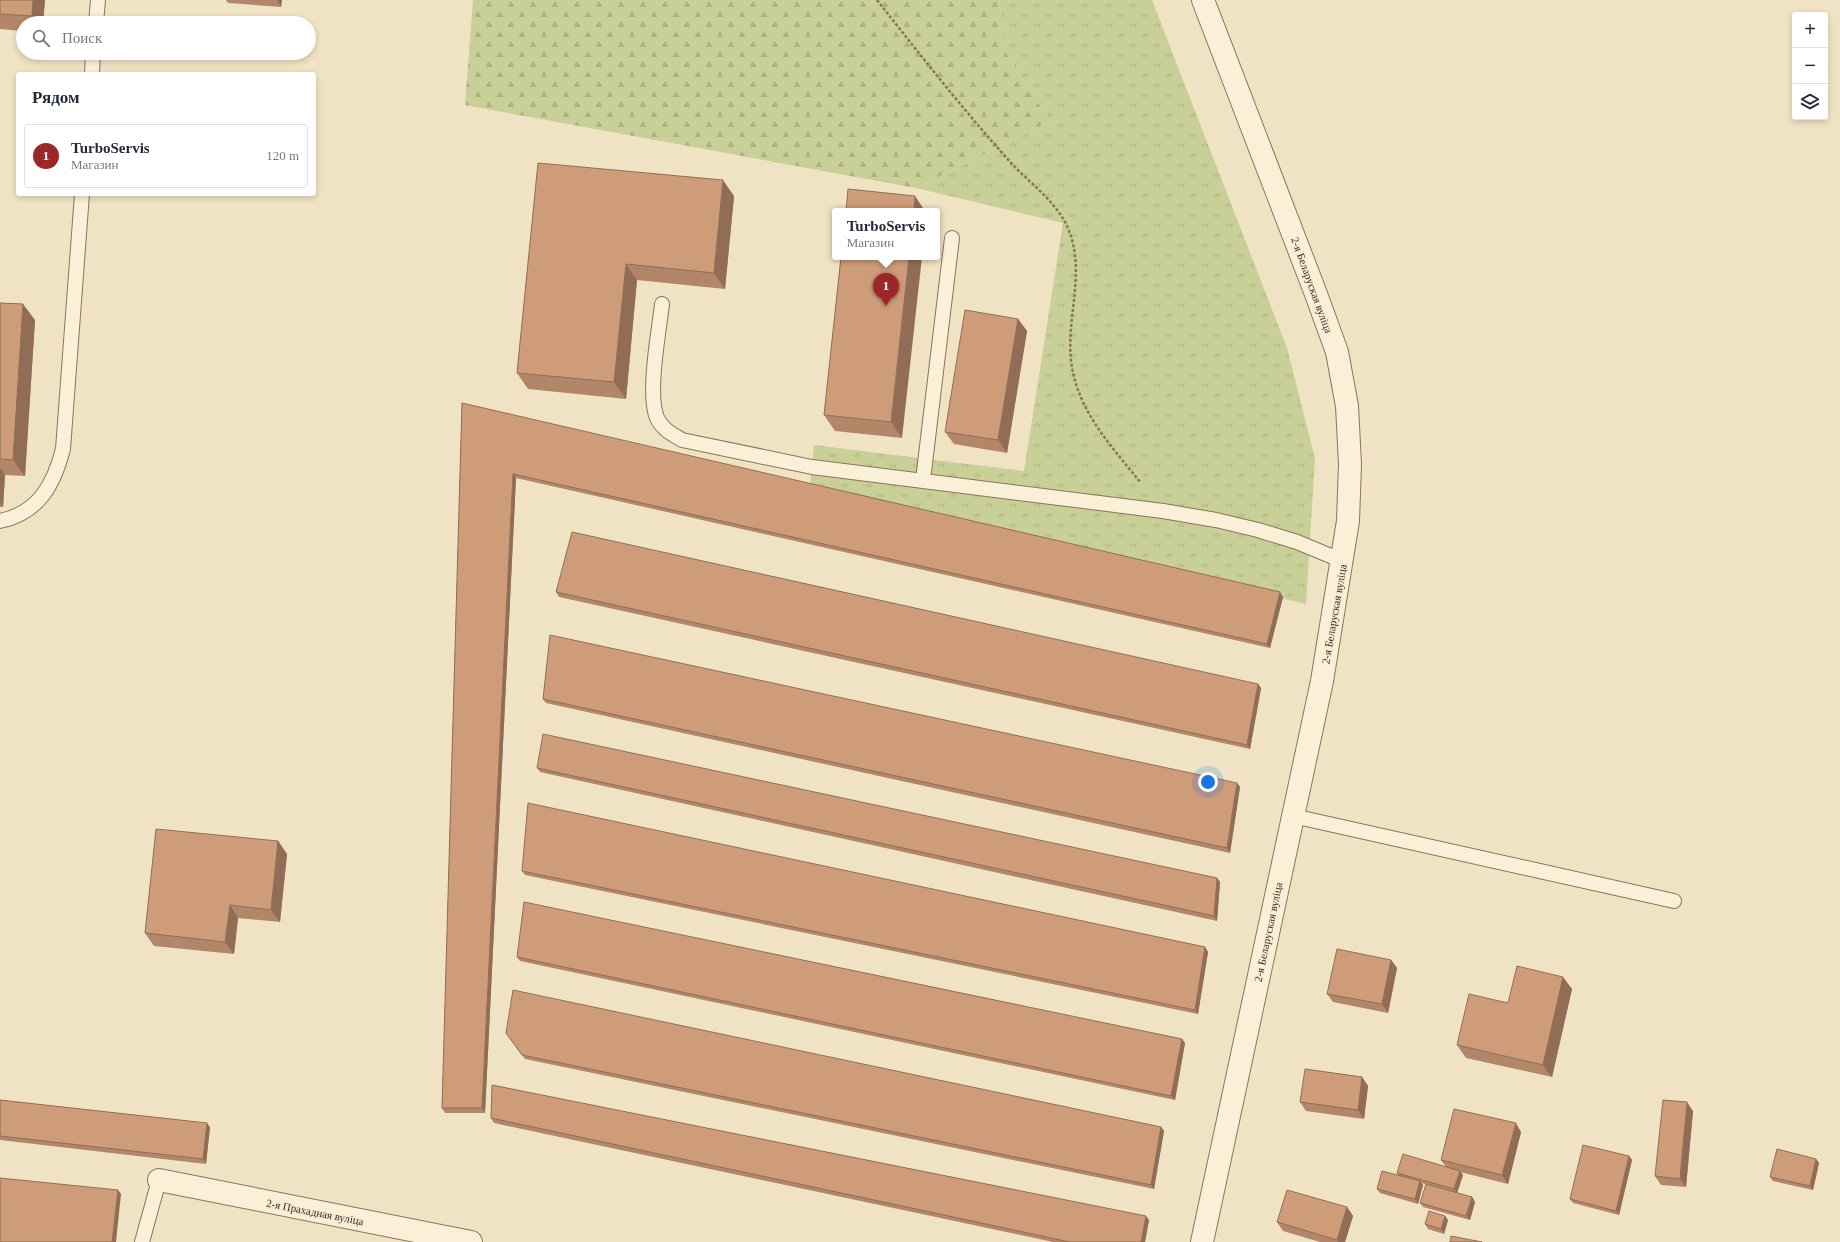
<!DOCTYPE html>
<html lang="ru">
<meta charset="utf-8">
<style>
body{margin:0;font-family:Georgia,serif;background:#f6f6f7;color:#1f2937}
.controls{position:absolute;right:12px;top:12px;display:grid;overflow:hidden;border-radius:4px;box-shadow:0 2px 6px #0003}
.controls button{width:36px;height:36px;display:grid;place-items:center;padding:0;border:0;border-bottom:1px solid #e0e1e3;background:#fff;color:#1f2937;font:20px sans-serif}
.you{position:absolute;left:1208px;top:782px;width:14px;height:14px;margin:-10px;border:3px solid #fff;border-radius:50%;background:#1a73e8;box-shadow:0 0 0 6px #1a73e833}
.badge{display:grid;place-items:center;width:26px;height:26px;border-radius:50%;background:#9d2728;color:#fff;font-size:13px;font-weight:700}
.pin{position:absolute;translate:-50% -33px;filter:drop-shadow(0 1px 2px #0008)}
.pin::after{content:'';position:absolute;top:21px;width:14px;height:12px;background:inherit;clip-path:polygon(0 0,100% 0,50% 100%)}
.popup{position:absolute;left:832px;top:208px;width:108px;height:52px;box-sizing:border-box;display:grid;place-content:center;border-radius:4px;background:#fff;filter:drop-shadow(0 1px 3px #0005);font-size:13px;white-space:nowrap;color:#747a83}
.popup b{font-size:15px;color:#1f2937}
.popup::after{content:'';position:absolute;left:50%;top:100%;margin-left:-8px;border:8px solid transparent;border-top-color:#fff}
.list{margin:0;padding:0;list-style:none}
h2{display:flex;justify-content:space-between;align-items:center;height:52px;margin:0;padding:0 16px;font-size:17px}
h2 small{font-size:13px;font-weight:400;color:#747a83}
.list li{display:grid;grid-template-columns:26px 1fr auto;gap:12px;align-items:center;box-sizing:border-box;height:64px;margin:0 8px 8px;padding:0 8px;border:1px solid #e0e1e3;border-radius:4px}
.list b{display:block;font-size:15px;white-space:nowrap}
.list p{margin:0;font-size:13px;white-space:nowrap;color:#747a83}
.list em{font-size:13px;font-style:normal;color:#747a83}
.icon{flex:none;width:22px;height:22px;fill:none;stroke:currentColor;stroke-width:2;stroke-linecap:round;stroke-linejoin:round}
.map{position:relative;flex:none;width:1840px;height:1242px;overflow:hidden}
.search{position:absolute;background:#fff;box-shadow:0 2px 6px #0003;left:16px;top:16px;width:300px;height:44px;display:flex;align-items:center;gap:10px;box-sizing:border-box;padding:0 14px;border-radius:22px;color:#747a83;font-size:15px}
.panel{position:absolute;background:#fff;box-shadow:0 2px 6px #0003;left:16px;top:72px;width:300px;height:124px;border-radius:4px}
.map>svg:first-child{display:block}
.grass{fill:url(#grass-tufts)}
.forest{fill:url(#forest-firs)}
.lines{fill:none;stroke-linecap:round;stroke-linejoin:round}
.service-casing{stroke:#8b745a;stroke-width:16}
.minor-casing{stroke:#8b745a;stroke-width:24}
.path{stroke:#8b745a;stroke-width:2.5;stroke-dasharray:3 2;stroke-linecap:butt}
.service{stroke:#faf0d8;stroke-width:14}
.minor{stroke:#faf0d8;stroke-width:22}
.wall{fill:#b28668}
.shaded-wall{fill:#916d55}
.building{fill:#cf9c79;stroke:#916d55}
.labels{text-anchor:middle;stroke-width:3;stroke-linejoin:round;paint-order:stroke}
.street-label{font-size:11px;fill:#3b2c1e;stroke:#f7edd4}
</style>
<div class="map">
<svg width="1840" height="1242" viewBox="0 0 1840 1242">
<defs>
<pattern id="grass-tufts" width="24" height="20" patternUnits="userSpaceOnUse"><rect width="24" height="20" fill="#c8cf97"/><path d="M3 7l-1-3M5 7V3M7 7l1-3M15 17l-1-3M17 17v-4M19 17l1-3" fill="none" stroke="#adb282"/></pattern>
<pattern id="forest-firs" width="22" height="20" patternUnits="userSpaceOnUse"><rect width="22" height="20" fill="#c8cf97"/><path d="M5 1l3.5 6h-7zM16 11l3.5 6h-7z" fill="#adb282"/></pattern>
</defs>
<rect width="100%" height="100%" fill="#f0e3c4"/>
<path class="grass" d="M999,0h153l135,348 28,111 -9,145 -496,-116 4,-43 210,26 39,-248 -147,-35 134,-67 -46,-71z"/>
<path class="forest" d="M473,0h526l5,50 46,71 -134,67 -451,-83z"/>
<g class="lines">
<g class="service-casing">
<path id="service" d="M96,23l2,-23
M92,74l1,-21
M662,304c-3,27 -15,90 -5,114 5,11 15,16 25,22l130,27 351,44 53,9 42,10 39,12 46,19
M923,480l29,-242
M0,521c39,-8 54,-37 63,-72l19,-255
M1293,816l381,85
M142,1242l17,-62"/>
</g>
<g class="minor-casing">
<path id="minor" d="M159,1180l312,62
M1202,1242l120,-561 26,-160 2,-57 -3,-58 -10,-54 -21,-58 -113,-294"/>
</g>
<path class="path" d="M877,0c44,56 88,112 136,165 18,19 43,37 54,61 21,46 -3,94 5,141 7,45 40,80 68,115"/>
<use href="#service" class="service"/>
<use href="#minor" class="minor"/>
</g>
<path class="wall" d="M0,0h45l-2,23h-20v8l-23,-2z
M226,0h56l-1,7 -53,-4z
M538,163l196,33 -9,93 -88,-9 -11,119 -98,-10 -11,-16z
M841,257l61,181 -67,-7 -11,-16z
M0,303l35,17 -10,156 -20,-1 -2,32h-3z
M1018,319l9,12 -20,122 -53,-9 -9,-12z
M462,403l821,194 -13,51 -754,-170 -31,635h-40l-3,-5z
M556,592l702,92 3,4 -11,61 -691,-152z
M543,699l694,84 3,4 -10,66 -684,-150z
M537,768l680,110 3,4 -3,39 -677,-149z
M278,841l9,13 -7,68 -42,-4 -4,36 -80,-8 -9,-13z
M522,871l683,76 3,5 -10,62 -673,-139z
M517,957l665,82 3,4 -10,57 -655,-139z
M1391,960l6,8 -9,45 -55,-11 -6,-8z
M1572,989l-20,88 -86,-19 -9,-13 51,-42z
M506,1033l655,94 3,4 -10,58 -629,-130z
M1362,1077l6,9 -4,33 -58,-8 -6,-9z
M0,1100l210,27 -4,37 -206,-24z
M1693,1111l-7,76 -25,-2 -6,-9z
M491,1118l658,102 -4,22h-92l-559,-119z
M1521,1132l-13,52 -48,-12 3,3 -6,18 15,4 3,5 -5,18 -47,-13 -3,-4 33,-11 -31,-9 1,2 -5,19 -38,-11 -3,-4 22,-13 -2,-3 49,-6 -5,-7z
M1629,1156l3,4 -13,55 -46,-12 -3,-4z
M1816,1159l3,4 -6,27 -40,-9 -3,-4z
M1347,1207l6,9 -8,26h-25l-37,-11 -6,-9z
M1445,1216l3,4 -4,14 -16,-5 -3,-5z"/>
<path class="shaded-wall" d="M33,0h12l-2,23h-7l-4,-7z
M277,0h5l-1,7z
M723,180l11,16 -9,93 -11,-16z
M915,196l10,15h-11z
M909,257h13l-20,181 -11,-16z
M626,264l11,16 -11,119 -12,-17z
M23,304l12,16 -10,156 -12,-16z
M1018,319l9,12 -20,122 -9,-13z
M0,468l5,7 -2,32 -3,-4z
M513,474l3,4 -31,635 -3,-5z
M1280,592l3,5 -13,51 -3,-4z
M1258,684l3,4 -11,61 -3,-4z
M1237,783l3,4 -10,66 -3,-5z
M278,841l9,13 -7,68 -9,-12z
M1217,878l3,4 -3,39 -3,-5z
M230,905l8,13 -4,36 -9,-12z
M1205,947l3,5 -10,62 -3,-4z
M1391,960l6,8 -9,45 -6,-9z
M1563,977l9,12 -20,88 -9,-12z
M1182,1039l3,4 -10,57 -4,-4z
M1362,1077l6,9 -4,33 -6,-9z
M1687,1102l6,9 -7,76 -6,-8z
M207,1123l3,4 -4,37 -3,-5z
M1516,1123l5,9 -13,52 -6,-9z
M1161,1127l3,4 -10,58 -3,-4z
M1629,1156l3,4 -13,55 -3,-4z
M1816,1159l3,4 -6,27 -3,-4z
M1460,1171l3,4 -6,18 -3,-4z
M1420,1181l3,4 -5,19 -3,-5z
M118,1190l3,4 -5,48h-4z
M1472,1197l3,5 -5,18 -4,-4z
M1347,1207l6,9 -8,26h-7l-1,-2z
M1146,1216l3,4 -4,22h-4z
M1445,1216l3,4 -4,14 -3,-5z"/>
<path class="building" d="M0,0h33l-1,16 -32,-2z
M538,163l185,17 -9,93 -88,-9 -12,118 -97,-9z
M848,189l67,7 -1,15h-68z
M841,257h68l-18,165 -67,-7z
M0,303l23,1 -10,156 -13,-1z
M965,310l53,9 -20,121 -53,-8z
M462,403l818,189 -13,52 -754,-170 -31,634h-40z
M572,532l686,152 -11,61 -691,-153z
M550,635l687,148 -10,65 -684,-149z
M543,734l674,144 -3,38 -677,-148z
M528,803l677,144 -10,63 -673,-139z
M156,829l122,12 -7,69 -41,-5 -5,37 -80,-9z
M524,902l658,137 -11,57 -654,-139z
M1337,949l54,11 -9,44 -55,-10z
M1517,966l46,11 -20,88 -86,-20 12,-51 39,9z
M513,990l648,137 -10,58 -629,-130 -16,-22z
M1305,1069l57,8 -4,33 -58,-8z
M492,1085l654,131 -5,26h-71l-579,-124z
M0,1100l207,23 -4,36 -203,-23z
M1663,1100l24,2 -7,77 -25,-3z
M1454,1109l62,14 -14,52 -61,-15z
M1583,1145l46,11 -13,55 -46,-12z
M1777,1149l39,10 -6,27 -40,-9z
M1403,1154l57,17 -6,18 -57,-16z
M1382,1171l38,10 -5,18 -38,-10z
M0,1178l118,12 -6,52h-112z
M1426,1184l46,13 -6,19 -46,-13z
M1287,1190l60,17 -10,33 -60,-18z
M1429,1211l16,5 -4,13 -16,-5z
M1451,1236l31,6h-32z"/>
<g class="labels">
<g class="street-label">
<text transform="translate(1312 285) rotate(70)" y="4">2-я Беларуская вуліца</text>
<text transform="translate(1334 614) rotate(-80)" y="4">2-я Беларуская вуліца</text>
<text transform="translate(1268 932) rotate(-78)" y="4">2-я Беларуская вуліца</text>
<text transform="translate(315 1212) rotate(11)" y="4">2-я Прахадная вуліца</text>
</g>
</g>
</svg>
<div class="controls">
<button>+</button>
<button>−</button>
<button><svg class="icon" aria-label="layers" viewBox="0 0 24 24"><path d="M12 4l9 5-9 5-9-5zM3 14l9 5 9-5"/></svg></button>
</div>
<div class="you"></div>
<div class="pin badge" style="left:886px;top:306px">1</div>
<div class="popup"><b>TurboServis</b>Магазин</div>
<div class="search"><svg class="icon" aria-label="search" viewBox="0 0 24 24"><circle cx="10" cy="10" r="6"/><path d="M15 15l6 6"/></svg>Поиск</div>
<section class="panel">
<h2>Рядом<small></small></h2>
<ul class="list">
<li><span class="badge">1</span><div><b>TurboServis</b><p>Магазин</p></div><em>120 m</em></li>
</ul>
</section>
</div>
